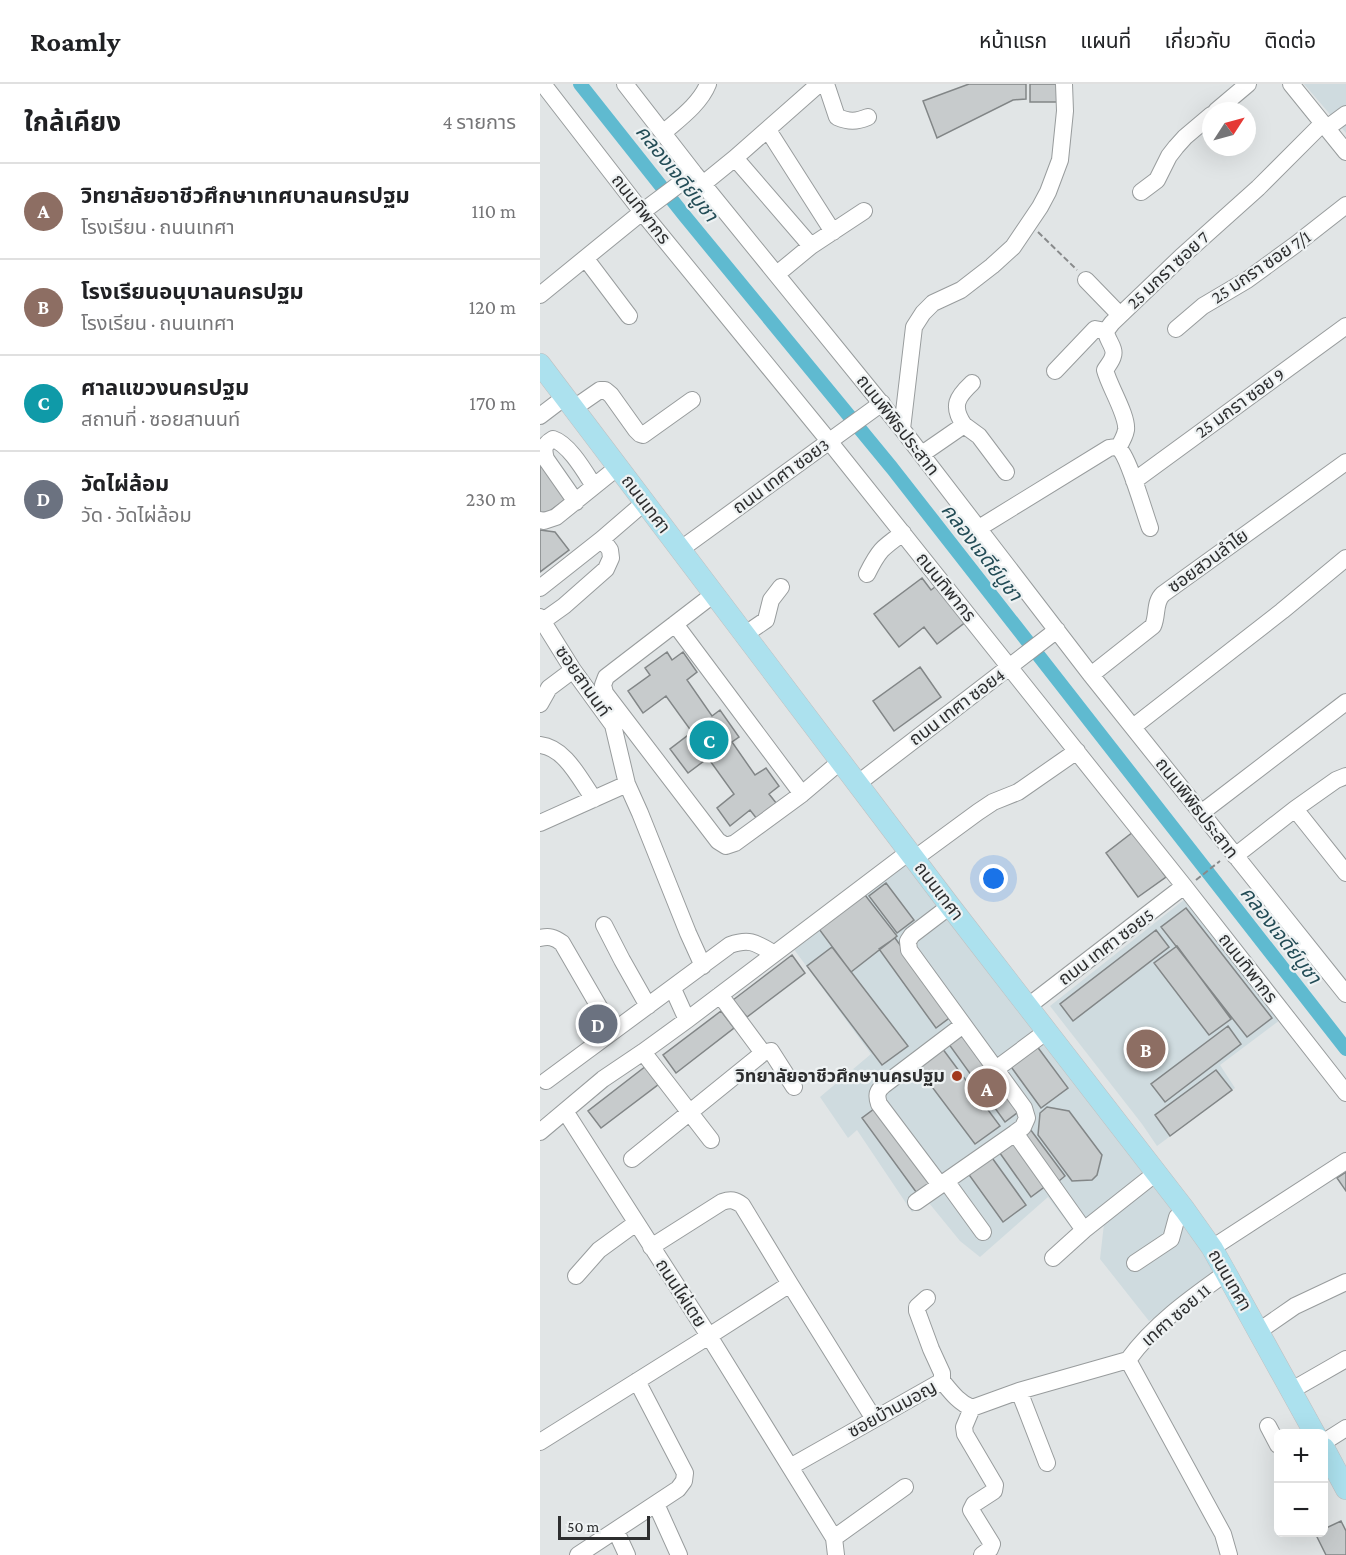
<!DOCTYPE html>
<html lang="th">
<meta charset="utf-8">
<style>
body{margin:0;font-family:"Crimson Pro","Noto Sans Thai",serif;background:#f2f2f2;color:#202124}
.controls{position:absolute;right:18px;bottom:18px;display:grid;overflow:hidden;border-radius:9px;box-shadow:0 6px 24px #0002}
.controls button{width:54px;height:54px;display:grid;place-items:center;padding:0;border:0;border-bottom:2px solid #e0e0e0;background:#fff;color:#202124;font:30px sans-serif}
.compass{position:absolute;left:662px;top:18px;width:54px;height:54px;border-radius:50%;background:#fff;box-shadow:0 6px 24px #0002;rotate:54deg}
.scale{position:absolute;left:18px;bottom:15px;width:92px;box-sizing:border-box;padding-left:6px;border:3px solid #2d2e2f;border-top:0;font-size:16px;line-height:21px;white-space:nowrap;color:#2d2e2f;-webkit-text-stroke:4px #eef2f3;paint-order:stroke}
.you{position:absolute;left:454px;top:795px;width:21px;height:21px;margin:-15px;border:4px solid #fff;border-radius:50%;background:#1a73e8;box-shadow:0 0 0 9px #1a73e833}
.badge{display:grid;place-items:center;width:39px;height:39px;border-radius:50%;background:#7c3aed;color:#fff;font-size:20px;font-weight:700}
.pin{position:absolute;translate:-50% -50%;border:3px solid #fff;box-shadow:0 2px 6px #0006}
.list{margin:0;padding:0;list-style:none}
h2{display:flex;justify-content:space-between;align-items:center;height:78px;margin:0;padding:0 24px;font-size:26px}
h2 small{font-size:20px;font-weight:400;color:#757577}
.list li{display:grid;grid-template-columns:39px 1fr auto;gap:18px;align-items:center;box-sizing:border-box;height:96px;padding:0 24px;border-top:2px solid #e0e0e0}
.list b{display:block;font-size:22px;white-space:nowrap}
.list p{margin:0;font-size:20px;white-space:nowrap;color:#757577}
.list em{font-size:20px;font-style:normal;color:#757577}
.map{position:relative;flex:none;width:806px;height:1471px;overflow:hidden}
header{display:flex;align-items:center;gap:36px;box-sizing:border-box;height:84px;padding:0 30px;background:#fff;border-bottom:2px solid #e0e0e0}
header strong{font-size:28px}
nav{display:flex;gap:33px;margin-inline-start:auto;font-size:21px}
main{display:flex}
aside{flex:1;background:#fff}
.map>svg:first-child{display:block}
.built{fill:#cfdbdf}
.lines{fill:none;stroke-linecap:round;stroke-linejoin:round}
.canal{stroke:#5fbad0;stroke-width:14}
.building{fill:#c7cbcc;stroke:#828687;stroke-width:1.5}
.minor-casing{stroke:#989c9d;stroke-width:18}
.major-casing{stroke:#c0c0c1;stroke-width:22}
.path{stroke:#888a8b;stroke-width:2;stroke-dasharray:6 3;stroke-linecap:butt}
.minor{stroke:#fff;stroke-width:16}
.major{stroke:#ace1ee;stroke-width:21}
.poi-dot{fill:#a23a1e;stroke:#eef2f3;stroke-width:2}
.labels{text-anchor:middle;stroke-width:4.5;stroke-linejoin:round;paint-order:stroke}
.street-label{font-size:18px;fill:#2d2e2f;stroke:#eef2f3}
.poi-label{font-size:18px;font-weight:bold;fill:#2d2e2f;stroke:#eef2f3;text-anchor:end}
.water-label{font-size:20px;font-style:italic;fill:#234c56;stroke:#eef2f3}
</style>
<header>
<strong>Roamly</strong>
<nav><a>หน้าแรก</a><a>แผนที่</a><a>เกี่ยวกับ</a><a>ติดต่อ</a></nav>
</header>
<main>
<aside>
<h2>ใกล้เคียง<small>4 รายการ</small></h2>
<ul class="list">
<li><span class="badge" style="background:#8d6e63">A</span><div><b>วิทยาลัยอาชีวศึกษาเทศบาลนครปฐม</b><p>โรงเรียน · ถนนเทศา</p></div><em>110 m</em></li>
<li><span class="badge" style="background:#8d6e63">B</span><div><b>โรงเรียนอนุบาลนครปฐม</b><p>โรงเรียน · ถนนเทศา</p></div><em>120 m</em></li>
<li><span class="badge" style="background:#0f9aa8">C</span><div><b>ศาลแขวงนครปฐม</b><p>สถานที่ · ซอยสานนท์</p></div><em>170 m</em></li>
<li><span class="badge" style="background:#6b7280">D</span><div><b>วัดไผ่ล้อม</b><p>วัด · วัดไผ่ล้อม</p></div><em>230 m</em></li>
</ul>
</aside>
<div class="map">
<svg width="806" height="1471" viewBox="0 0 806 1471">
<rect width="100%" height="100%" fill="#e1e5e6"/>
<path class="built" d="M764,0h42v49z
M367,779l315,413 -73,45 -49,-62 5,-44 -26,23 -31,-41 -68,60 -20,-16 -31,-38 -17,9 -55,-82 -9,8 -28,-41 51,-43 -78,-106z
M645,815l95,121 -60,45 15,23 -78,58 -15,-22 -92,-118z"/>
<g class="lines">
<path class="canal" d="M40,0l104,131 208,253 454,581"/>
</g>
<path class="building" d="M429,0h57v15l-13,1 -76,38 -14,-37z
M490,0h28l-1,18h-27z
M0,380l26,35 -23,17 -3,-3z
M0,446l15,2 14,18 -29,22z
M382,494l9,12 8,-6 28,37 -30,23 -13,-17 -25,20 -25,-33z
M127,568l5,8 11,-8 14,20 -10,8 25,36 8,-6 19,27 -7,5 23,33 11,-7 13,18 -10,8 8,10 -20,15 -7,-9 -20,16 -13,-18 17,-14 -26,-36 -20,15 -18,-24 22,-17 -26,-36 -23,17 -15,-22 22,-16 -5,-7z
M380,583l21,30 -47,34 -21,-30z
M593,748l33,45 -28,20 -32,-44z
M346,799l28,37 -17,13 -28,-37z
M325,811l32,41 -46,36 -32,-43z
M646,824l86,110 -25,19 -86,-110z
M616,846l13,17 -96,74 -13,-17z
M355,854l57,78 -16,12 -57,-79z
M637,862l54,73 -22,16 -55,-72z
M292,863l76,99 -26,19 -75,-99z
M252,871l13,18 -58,44 -14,-17z
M181,927l13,17 -58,45 -13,-18z
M688,942l13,18 -76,58 -14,-18z
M423,947l58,79 -16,12 -57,-79z
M496,961l32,43 -27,20 -32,-44z
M402,964l58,78 -25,18 -58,-77z
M106,982l13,18 -58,44 -13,-17z
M676,986l16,20 -62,46 -15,-21z
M338,1022l57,78 -16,12 -57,-78z
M507,1023l22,4 33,44 -5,20 -5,5 -20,1 -34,-46 2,-22z
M490,1045l35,47 -12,10 -36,-49z
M473,1054l34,47 -16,12 -34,-48z
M450,1071l36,50 -23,17 -36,-50z
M806,1088v19l-9,-13z
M801,1437l5,10v24h-20l-11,-22 9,-1v-3z"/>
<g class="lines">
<g class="minor-casing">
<path id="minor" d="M3,0l99,128 187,229 355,445 162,207
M85,0l69,89 208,256 189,246 255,319
M286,0l11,33c12,5 19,5 31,0
M751,0l55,68
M676,27l32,-27
M787,44l19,-14
M228,46l65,102
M123,49c16,-14 37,-29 45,-49
M195,74l76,88
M163,100l32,-26 84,-74
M601,108l16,-12 12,-24 7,-9 9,-10 26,-22
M46,175l43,57
M237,190l34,-28 53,-35
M546,196l34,35
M0,211l102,-83 52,-39
M636,245l27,-23 44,-26 48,-35 51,-40
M515,287l40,-42 11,2
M34,324l26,-18h5l6,5 25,35 4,4 3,1 49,-35
M0,332l25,-19
M424,341c-13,-19 -7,-28 8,-42
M362,345l12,-102 9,-14 10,-10 28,-13 31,-24 21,-19 27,-40 8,-15 12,-32 5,-49 -1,-27
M578,364c3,-5 7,-12 8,-18 2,-14 -17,-44 -21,-60 3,-5 7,-9 8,-14 3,-8 -7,-17 -7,-25l6,-8 69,-66 77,-69 65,-65
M382,370l42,-29 15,11 27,36
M594,397l212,-155
M36,418l-30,-43c-3,-10 -2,-15 7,-20 16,5 32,33 41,47
M0,436l4,1 12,-4 62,-50
M439,444l130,-80c3,0 6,-2 9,0 10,6 27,67 32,80
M141,465l201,-146
M327,490c12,-24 15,-26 36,-41
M0,504l62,-49 43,-37
M174,510l-108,83 -3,8 2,8 113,148 8,5 9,-3 67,-49 39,-33
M0,533l33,53 40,55 14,59 13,29 48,120 15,33
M3,537l21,-15 42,-37 5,-11 -1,-8 -8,-11
M135,540l127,170
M204,551l22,-15 5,-20 10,-13
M551,591l62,-49c5,-11 1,-24 10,-32l183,-132
M0,620l9,-16 24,-18
M593,643l149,-116 64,-53
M0,661c26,3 40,35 54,54
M317,700l200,-154
M755,725l51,64
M661,729l145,-111
M0,739l87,-39
M695,772l60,-47 41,-29 10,-4
M374,775l64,-47 15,-10 25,-10 59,-41
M64,841l18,35 26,46
M0,854c9,-2 14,-1 22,5l51,88
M133,905l14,31
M180,911l43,58
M487,923l157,-121
M103,968l68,88
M456,985l51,-38
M6,997l184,-136c20,-7 26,-2 43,8
M0,1048l63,-53 40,-27 44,-32 222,-168
M475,1049l69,97
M92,1075l131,-106 8,-2 23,36
M406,1097l37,51
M400,1101l-61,-81c-3,-9 -2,-13 5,-19l79,-60
M376,1118l99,-69 8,-6 4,-9 -3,-10 -115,-158 -1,-9 4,-6 38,-29
M111,1163l71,-45c9,-3 13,-2 20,3l48,79 84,135
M672,1164l134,-87
M513,1174l31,-28 72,-57
M595,1179l36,-24 6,-22 8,-7
M36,1192l23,-26 37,-27
M250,1200l-81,52 125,202 2,17
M387,1214l-10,9v4l14,38 11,24v8
M719,1247l36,-25 51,-24
M588,1276l95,174 6,21
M588,1276c26,-36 63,-62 98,-87
M752,1306l54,-31
M479,1307l28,72
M432,1324l-8,19 1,7 30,51 -1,6 -20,13 -3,6 21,34 -2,5 -8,6
M728,1342l10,19
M0,1358l169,-106 -144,-225
M784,1358l22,-14
M250,1383l152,-86c9,11 17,22 30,27l47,-17 109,-31
M116,1420l23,51
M76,1447l11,24
M294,1454l71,-51
M38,1471l100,-66 6,-8 1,-8 -48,-92"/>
</g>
<g class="major-casing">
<path id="major" d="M0,280l410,542 235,304 27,38 14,25 89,161
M784,1364l22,41"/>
</g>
<path class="path" d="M498,148l39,38
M656,796l24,-19"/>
<use href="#minor" class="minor"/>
<use href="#major" class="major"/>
</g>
<circle class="poi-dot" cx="417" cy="992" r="6"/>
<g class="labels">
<g class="street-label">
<text transform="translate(101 125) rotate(52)" y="6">ถนนทิพากร</text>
<text transform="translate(721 183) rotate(-34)" y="6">25 มกรา ซอย 7/1</text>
<text transform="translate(628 186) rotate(-43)" y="6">25 มกรา ซอย 7</text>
<text transform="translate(700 319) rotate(-36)" y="6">25 มกรา ซอย 9</text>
<text transform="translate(358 341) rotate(52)" y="6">ถนนพิพิธประสาท</text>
<text transform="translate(241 392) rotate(-36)" y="6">ถนน เทศา ซอย3</text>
<text transform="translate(106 420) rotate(53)" y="6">ถนนเทศา</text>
<text transform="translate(668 477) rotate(-36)" y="6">ซอยสวนลำไย</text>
<text transform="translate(406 503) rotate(51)" y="6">ถนนทิพากร</text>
<text transform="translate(43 597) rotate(55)" y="6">ซอยสานนท์</text>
<text transform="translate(417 623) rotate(-37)" y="6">ถนน เทศา ซอย4</text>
<text transform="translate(657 724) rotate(52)" y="6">ถนนพิพิธประสาท</text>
<text transform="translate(399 807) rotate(53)" y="6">ถนนเทศา</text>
<text transform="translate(566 863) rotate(-37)" y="6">ถนน เทศา ซอย5</text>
<text transform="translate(708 884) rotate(52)" y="6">ถนนทิพากร</text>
<text transform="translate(690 1196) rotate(60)" y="6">ถนนเทศา</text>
<text transform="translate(141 1209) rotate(57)" y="6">ถนนไผ่เตย</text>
<text transform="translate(636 1231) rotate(-41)" y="6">เทศา ซอย 11</text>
<text transform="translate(352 1325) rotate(-29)" y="6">ซอยบ้านมอญ</text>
</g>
<g class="poi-label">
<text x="405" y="998">วิทยาลัยอาชีวศึกษานครปฐม</text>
</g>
<g class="water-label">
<text transform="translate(137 89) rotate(51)" y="7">คลองเจดีย์บูชา</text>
<text transform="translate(442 468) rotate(52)" y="7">คลองเจดีย์บูชา</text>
<text transform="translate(741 851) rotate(52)" y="7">คลองเจดีย์บูชา</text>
</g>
</g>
</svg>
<div class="controls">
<button>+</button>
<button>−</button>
</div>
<svg class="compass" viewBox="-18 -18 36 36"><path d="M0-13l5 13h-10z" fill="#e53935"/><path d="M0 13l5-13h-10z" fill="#757577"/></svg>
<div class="scale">50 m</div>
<div class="you"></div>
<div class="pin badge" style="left:447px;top:1004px;background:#8d6e63">A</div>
<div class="pin badge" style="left:606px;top:965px;background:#8d6e63">B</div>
<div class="pin badge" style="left:169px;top:656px;background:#0f9aa8">C</div>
<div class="pin badge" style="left:58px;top:940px;background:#6b7280">D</div>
</div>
</main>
